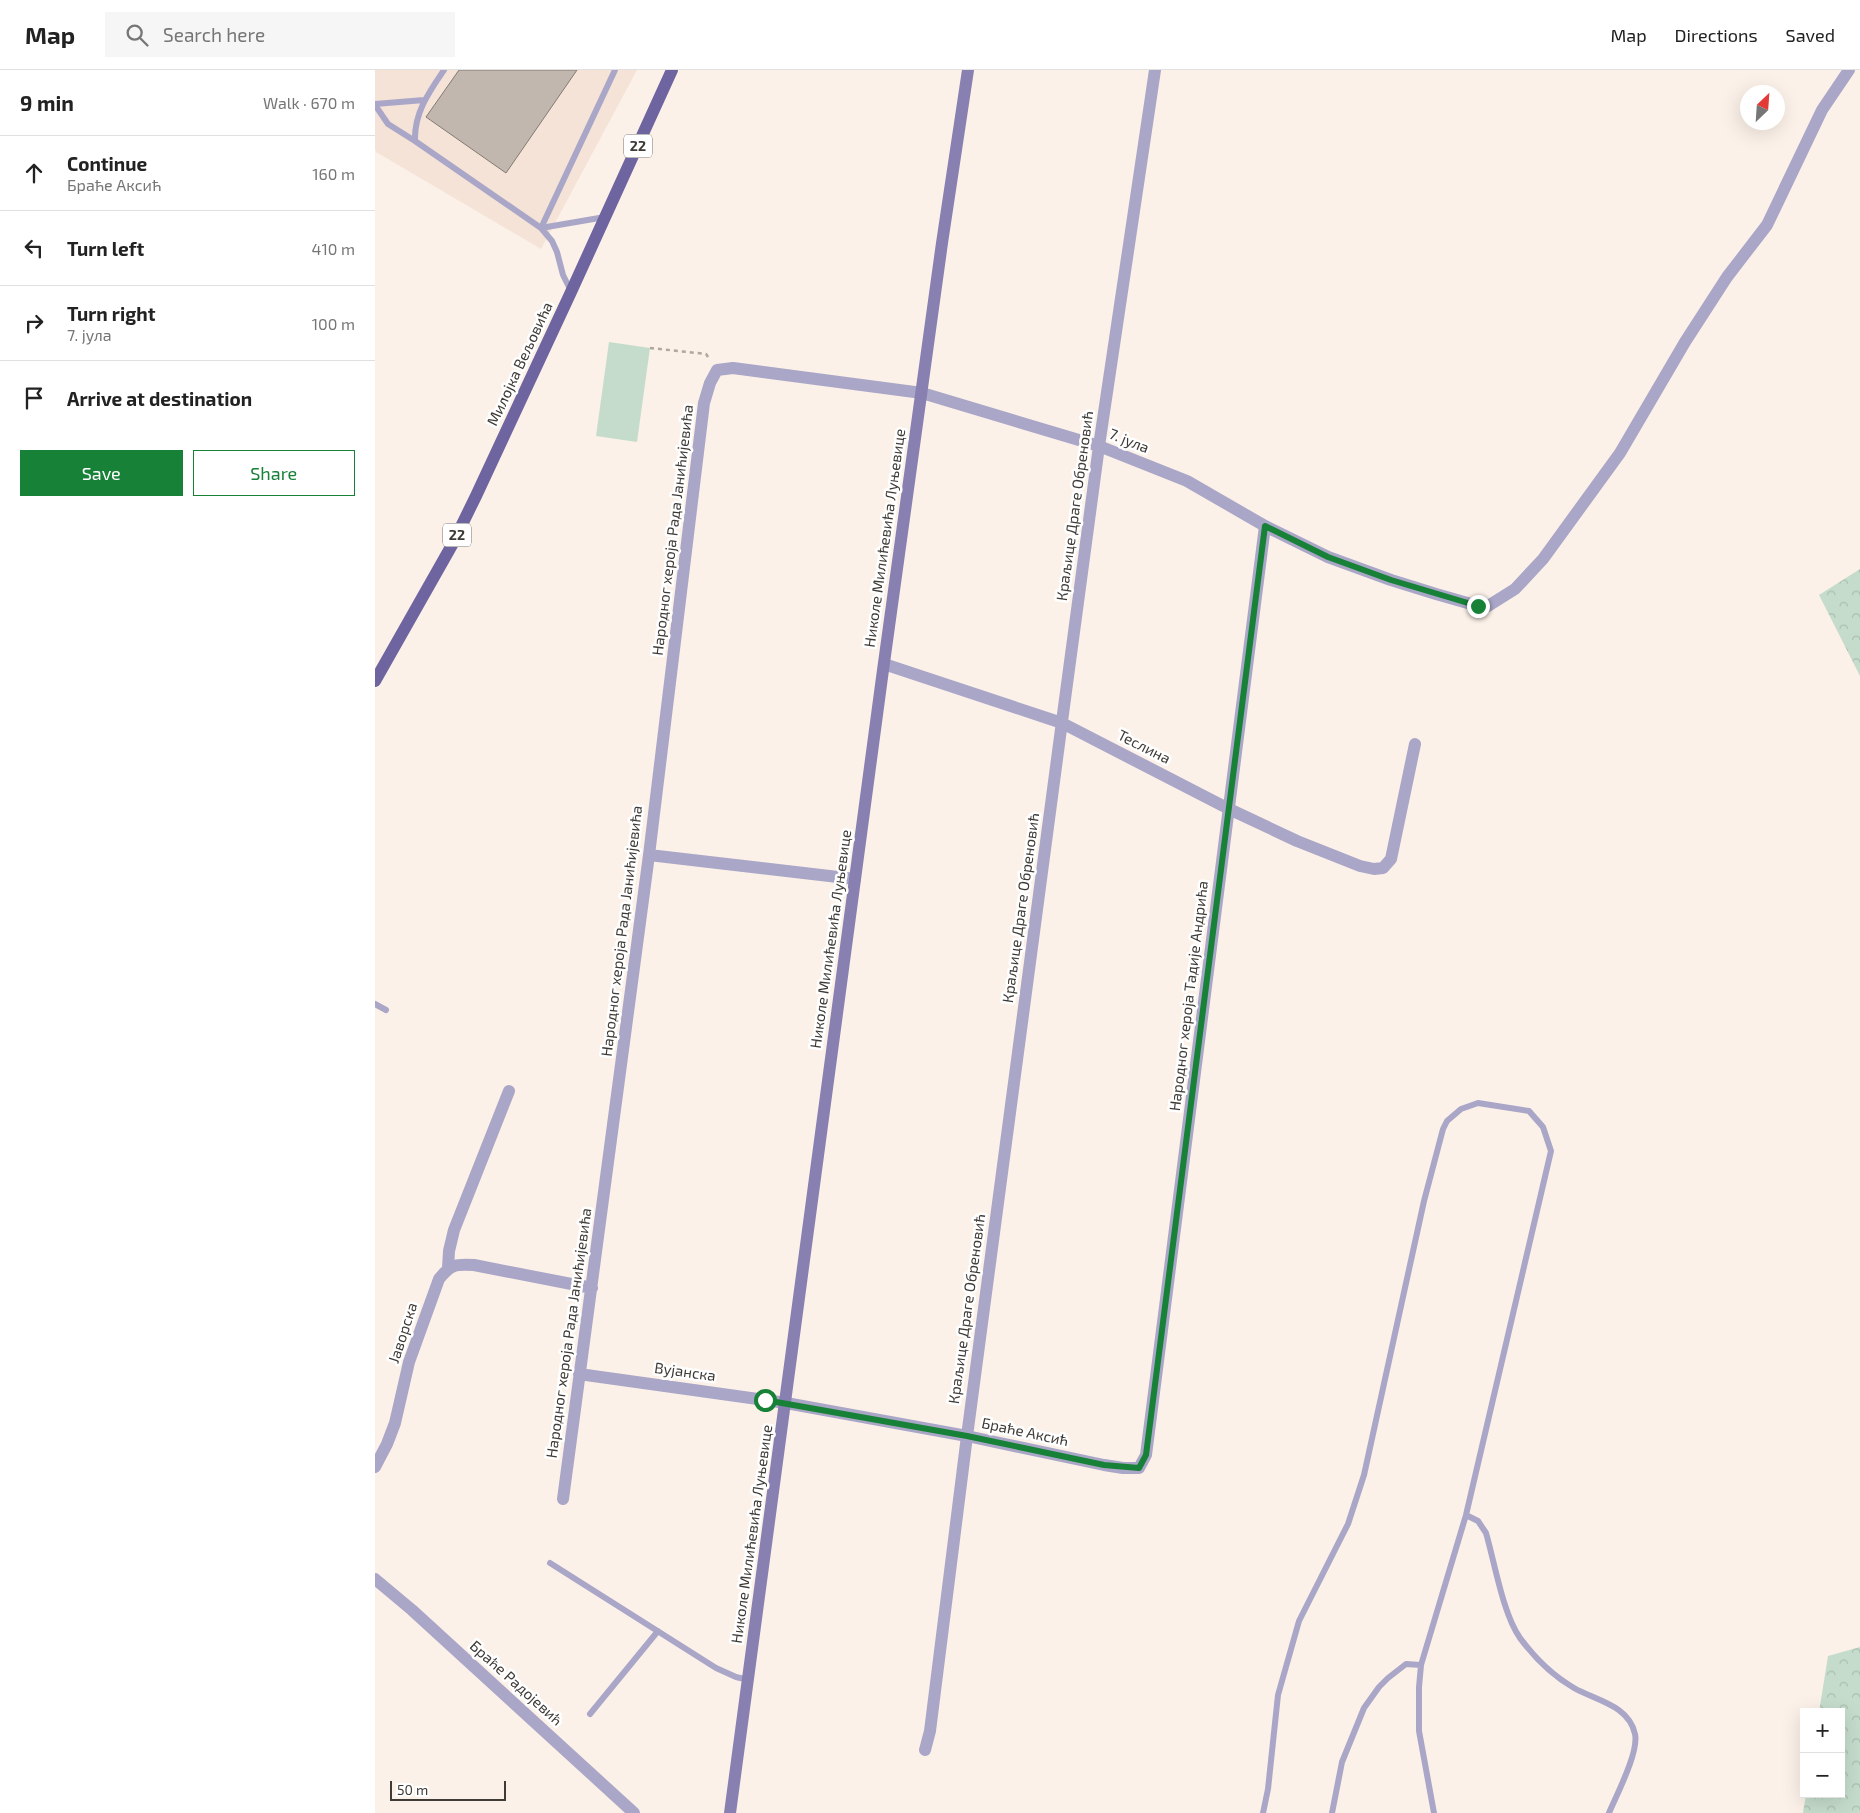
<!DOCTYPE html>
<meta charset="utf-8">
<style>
body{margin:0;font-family:"Exo 2",sans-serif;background:#f6f6f6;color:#222}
.controls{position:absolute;right:15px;bottom:15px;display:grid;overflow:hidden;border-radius:0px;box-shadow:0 5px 20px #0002}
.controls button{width:45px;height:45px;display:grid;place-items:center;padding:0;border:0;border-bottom:1px solid #e0e0e0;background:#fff;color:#222;font:25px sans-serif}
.compass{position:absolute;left:1365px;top:15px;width:45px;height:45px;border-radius:50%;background:#fff;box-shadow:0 5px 20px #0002;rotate:25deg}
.scale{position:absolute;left:15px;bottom:12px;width:116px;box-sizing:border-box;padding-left:5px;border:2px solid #3e3a36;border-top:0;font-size:14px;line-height:18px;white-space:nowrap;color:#3e3a36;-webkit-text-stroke:4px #fff;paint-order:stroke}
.stop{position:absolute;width:15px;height:15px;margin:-11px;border:4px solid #178137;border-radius:50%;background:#fff}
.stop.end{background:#178137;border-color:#fff;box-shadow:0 1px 5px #0008}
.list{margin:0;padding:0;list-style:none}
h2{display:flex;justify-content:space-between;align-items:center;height:65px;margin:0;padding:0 20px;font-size:21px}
h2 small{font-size:16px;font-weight:400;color:#767676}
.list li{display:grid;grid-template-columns:32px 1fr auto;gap:15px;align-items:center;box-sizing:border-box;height:75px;padding:0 20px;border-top:1px solid #e0e0e0}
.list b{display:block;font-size:19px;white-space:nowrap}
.list p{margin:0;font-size:16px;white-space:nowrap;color:#767676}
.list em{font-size:16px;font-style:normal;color:#767676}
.actions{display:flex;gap:10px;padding:15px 20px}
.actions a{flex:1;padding:11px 0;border:1px solid #178137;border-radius:0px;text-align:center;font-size:18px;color:#178137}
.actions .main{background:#178137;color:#fff}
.icon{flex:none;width:28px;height:28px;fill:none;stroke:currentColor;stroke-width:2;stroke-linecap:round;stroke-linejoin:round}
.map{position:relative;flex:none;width:1485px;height:1743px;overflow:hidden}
header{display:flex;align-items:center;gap:30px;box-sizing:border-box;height:70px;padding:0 25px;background:#fff;border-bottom:1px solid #e0e0e0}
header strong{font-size:24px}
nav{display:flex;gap:28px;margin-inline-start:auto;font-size:18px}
.search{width:350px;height:45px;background:#f6f6f6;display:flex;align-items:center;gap:12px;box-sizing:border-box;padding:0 18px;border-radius:0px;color:#767676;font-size:19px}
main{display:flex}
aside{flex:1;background:#fff}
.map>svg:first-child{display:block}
.built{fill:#f4e3d6}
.forest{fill:url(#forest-crowns)}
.garden{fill:#c5dccc}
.building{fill:#c1b7af;stroke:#837a72}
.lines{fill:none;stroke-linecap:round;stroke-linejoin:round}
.path{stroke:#afa7a0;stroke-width:2.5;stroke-dasharray:4 4;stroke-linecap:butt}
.lane{stroke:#aaa6c7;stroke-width:6}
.street{stroke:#aaa6c7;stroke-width:12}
.secondary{stroke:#8780b1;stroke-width:12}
.primary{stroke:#6e65a0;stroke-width:12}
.route{stroke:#178137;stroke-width:6}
.labels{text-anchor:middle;stroke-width:5;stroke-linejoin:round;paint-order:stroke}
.shield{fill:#fff;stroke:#787572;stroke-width:1}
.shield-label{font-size:14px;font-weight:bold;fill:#3e3a36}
.street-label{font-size:15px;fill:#3e3a36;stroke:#fff}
</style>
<header>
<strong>Map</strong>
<div class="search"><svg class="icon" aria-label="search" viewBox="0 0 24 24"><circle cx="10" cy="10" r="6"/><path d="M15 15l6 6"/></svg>Search here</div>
<nav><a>Map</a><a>Directions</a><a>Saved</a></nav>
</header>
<main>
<aside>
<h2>9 min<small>Walk · 670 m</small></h2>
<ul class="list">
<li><svg class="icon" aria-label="ahead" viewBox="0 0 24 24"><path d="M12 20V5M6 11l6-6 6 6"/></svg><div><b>Continue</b><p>Браће Аксић</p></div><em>160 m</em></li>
<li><svg class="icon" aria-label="left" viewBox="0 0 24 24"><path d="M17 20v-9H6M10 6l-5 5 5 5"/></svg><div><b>Turn left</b></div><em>410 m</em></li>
<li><svg class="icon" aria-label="right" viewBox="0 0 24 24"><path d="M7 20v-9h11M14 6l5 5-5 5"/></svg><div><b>Turn right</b><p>7. јула</p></div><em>100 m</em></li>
<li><svg class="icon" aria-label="arrive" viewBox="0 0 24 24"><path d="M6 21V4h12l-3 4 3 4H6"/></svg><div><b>Arrive at destination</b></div></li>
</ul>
<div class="actions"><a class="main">Save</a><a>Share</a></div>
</aside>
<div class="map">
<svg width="1485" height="1743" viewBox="0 0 1485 1743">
<defs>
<pattern id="forest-crowns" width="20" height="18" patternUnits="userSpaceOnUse" patternTransform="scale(1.25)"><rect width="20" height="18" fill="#c5dccc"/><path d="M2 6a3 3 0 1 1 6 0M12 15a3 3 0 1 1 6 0" fill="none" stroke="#aabeb0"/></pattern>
</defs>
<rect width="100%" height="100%" fill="#fbf1e8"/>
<path class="built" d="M0,0h262l-96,179 -165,-97 -1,-3z"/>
<path class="forest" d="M1485,499v107l-41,-81z
M1485,1577v166h-57l3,-19h35v-82h-22l9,-56z"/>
<path class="garden" d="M234,272l41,6 -13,94 -41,-6z"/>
<path class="building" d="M84,0h118l-71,103 -80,-56z"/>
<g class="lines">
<path class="path" d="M275,278l56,6 4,6"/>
<path class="lane" d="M69,0c-15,22 -30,43 -29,71l126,87 11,13 5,11 6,23 8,16
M0,34l49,-4
M0,35l13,19 27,17
M166,158l74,-158
M166,158l64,-11
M0,934l11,6
M1091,1445l12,6 8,12c9,31 17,81 34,105 14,19 33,38 54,50 21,12 55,17 61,46 4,18 -18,60 -26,79
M175,1493l166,105 20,9 13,3
M215,1644l68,-83
M888,1743l5,-24 10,-94 21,-74 49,-97 16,-49 60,-274 19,-72 4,-8 14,-12 17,-6 51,8 14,16 8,24 -85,364 -45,150 -2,22v44l15,82
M957,1743l10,-51 22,-54 15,-21 9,-9 18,-14 15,1"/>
<path class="street" d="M509,594l178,59 167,86 68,32 63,25 14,3 9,-1 8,-9 24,-115
M274,785l206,24
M73,1198l1,-17 5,-21 55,-139
M204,1304l207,29 181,33 137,29 19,3h16l7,-13 119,-929
M0,1397l12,-23 8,-21 14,-61 30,-83c12,-15 16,-15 35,-14l118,23
M188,1429l86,-644 55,-452 6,-20 7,-13 16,-2 189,25 177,53 88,35 78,45 63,31 63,23 45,14 42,12h10l27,-17 28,-30 77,-106 65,-111 42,-65 40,-52 55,-115 27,-40
M0,1509l37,31 222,203
M550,1680l5,-19 37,-295 98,-737 34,-253 56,-376"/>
<path class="secondary" d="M355,1743l153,-1143 59,-427 26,-173"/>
<path class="primary" d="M0,611l77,-136 24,-49 95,-204 101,-222"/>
</g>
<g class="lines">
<path class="route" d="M390,1330l202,36 137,29 35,3 7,-13 119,-929 63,31 63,23 87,26"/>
</g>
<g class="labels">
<g class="shield">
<rect x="249" y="64.5" width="28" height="23" rx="4"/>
<rect x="68" y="453.5" width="28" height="23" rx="4"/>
</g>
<g class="shield-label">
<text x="263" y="81">22</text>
<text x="82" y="470">22</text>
</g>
<g class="street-label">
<text transform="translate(145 294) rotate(-65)" y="5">Милојка Вељовића</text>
<text transform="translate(754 371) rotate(22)" y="5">7. јула</text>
<text transform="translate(700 436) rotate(-82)" y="5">Краљице Драге Обреновић</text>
<text transform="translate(298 460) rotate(-83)" y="5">Народног хероја Рада Јанићијевића</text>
<text transform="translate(510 468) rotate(-82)" y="5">Николе Милићевића Луњевице</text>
<text transform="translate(769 677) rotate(27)" y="5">Теслина</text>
<text transform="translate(646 838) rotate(-82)" y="5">Краљице Драге Обреновић</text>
<text transform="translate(247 861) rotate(-83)" y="5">Народног хероја Рада Јанићијевића</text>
<text transform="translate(456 869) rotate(-82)" y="5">Николе Милићевића Луњевице</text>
<text transform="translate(814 926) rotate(-83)" y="5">Народног хероја Тадије Андрића</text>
<text transform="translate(592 1239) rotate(-82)" y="5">Краљице Драге Обреновић</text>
<text transform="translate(28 1263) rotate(-72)" y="5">Јаворска</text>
<text transform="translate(194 1263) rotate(-82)" y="5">Народног хероја Рада Јанићијевића</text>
<text transform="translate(310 1302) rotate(8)" y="5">Вујанска</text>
<text transform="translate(650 1362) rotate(12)" y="5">Браће Аксић</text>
<text transform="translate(377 1464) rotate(-82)" y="5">Николе Милићевића Луњевице</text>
<text transform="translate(141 1613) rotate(42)" y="5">Браће Радојевић</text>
</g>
</g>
</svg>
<div class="controls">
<button>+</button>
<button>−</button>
</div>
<svg class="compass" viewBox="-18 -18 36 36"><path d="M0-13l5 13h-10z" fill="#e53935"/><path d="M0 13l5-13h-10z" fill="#767676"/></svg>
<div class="scale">50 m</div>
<div class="stop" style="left:390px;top:1330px"></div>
<div class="stop end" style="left:1103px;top:536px"></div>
</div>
</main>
